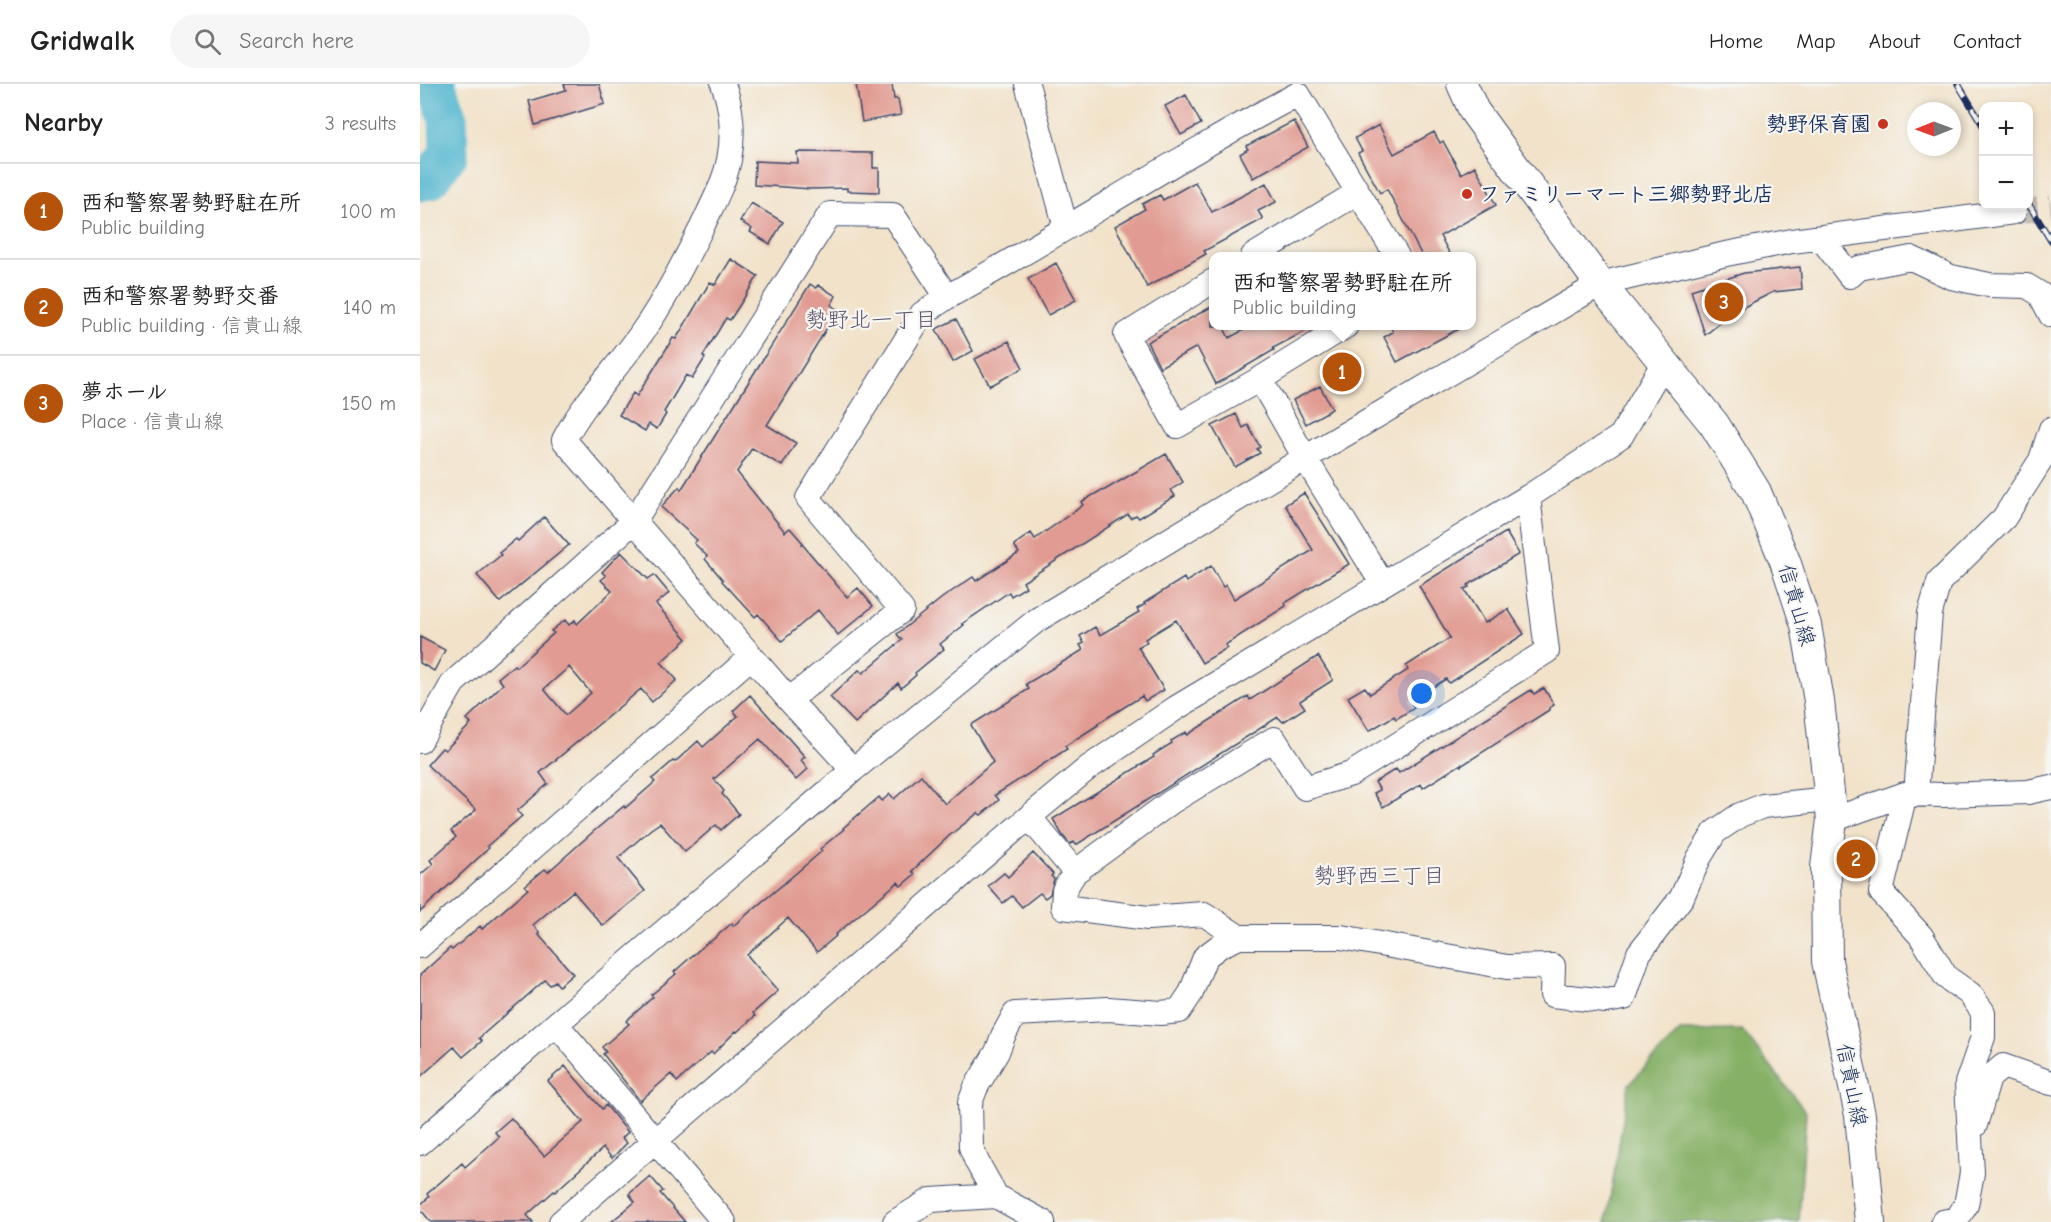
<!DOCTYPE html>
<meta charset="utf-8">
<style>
body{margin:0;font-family:"Comic Neue","Klee One",sans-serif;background:#f6f6f6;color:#222}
.controls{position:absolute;right:18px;top:18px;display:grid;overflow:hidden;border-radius:12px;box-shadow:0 3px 9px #0003}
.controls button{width:54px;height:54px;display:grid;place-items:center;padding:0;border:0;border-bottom:2px solid #e0e0e0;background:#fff;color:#222;font:30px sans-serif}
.compass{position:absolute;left:1487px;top:18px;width:54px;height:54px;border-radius:50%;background:#fff;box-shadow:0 3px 9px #0003;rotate:269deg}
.you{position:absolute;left:1002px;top:610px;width:21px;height:21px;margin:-15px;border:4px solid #fff;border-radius:50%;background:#1a73e8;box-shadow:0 0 0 9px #1a73e833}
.badge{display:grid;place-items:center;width:39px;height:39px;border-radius:50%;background:#b45309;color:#fff;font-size:20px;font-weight:700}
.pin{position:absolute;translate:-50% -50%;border:3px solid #fff;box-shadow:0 2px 6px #0006}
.popup{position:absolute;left:789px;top:168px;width:267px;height:78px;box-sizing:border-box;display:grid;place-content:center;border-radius:12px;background:#fff;filter:drop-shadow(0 2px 4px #0005);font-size:20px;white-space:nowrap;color:#767676}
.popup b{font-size:22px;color:#222}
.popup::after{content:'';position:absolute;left:50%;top:100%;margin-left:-12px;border:12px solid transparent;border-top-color:#fff}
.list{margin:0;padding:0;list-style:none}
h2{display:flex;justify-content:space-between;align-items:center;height:78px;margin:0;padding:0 24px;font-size:26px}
h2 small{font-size:20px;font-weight:400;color:#767676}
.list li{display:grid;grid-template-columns:39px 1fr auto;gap:18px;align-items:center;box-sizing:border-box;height:96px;padding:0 24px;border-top:2px solid #e0e0e0}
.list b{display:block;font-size:22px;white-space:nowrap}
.list p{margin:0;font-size:20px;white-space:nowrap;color:#767676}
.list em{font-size:20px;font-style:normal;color:#767676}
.icon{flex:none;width:33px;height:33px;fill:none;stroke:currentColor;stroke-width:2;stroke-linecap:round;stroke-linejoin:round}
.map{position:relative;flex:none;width:1631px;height:1138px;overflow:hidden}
header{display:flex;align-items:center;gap:36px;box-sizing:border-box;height:84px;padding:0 30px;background:#fff;border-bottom:2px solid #e0e0e0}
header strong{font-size:28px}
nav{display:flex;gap:33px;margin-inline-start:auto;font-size:21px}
.search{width:420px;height:54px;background:#f6f6f6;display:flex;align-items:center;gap:15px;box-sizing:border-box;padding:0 21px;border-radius:33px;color:#767676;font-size:22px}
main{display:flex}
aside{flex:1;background:#fff}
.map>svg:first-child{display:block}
.forest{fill:#86b066;stroke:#507062;stroke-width:1.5}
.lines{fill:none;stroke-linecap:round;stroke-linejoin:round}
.river{stroke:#50b5cf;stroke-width:39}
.building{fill:#e19b92;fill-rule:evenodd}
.minor-tunnel{stroke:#c7beb4;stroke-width:24;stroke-dasharray:24 12;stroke-linecap:butt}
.minor-casing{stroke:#3b4a6e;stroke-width:26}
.major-casing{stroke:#3b4a6e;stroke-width:32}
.minor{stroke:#fff;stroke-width:24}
.major{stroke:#fff;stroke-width:30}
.rail-casing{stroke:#1b2f5e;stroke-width:7}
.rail{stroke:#f6f6f2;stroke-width:4.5;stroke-dasharray:14;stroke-linecap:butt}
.poi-dot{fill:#c8321e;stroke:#f6f6f2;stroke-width:2}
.labels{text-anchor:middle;stroke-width:4.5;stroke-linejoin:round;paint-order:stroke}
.poi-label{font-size:21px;font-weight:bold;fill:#1b2f5e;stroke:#f6f6f2;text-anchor:end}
.street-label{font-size:21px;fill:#1b2f5e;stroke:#f6f6f2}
.neighbourhood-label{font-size:22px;fill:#605570;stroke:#f6f6f2}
</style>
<header>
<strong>Gridwalk</strong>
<div class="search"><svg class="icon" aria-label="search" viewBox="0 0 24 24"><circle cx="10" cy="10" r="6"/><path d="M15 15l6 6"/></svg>Search here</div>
<nav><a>Home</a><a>Map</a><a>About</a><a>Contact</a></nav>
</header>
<main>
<aside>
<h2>Nearby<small>3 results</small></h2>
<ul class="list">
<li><span class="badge">1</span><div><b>西和警察署勢野駐在所</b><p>Public building</p></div><em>100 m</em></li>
<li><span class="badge">2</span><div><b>西和警察署勢野交番</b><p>Public building · 信貴山線</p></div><em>140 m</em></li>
<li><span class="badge">3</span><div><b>夢ホール</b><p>Place · 信貴山線</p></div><em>150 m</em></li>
</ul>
</aside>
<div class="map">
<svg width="1631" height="1138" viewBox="0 0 1631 1138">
<rect width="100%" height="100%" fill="#f6f6f2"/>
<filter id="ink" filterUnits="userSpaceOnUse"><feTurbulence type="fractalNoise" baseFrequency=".0167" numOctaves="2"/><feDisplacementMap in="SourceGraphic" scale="12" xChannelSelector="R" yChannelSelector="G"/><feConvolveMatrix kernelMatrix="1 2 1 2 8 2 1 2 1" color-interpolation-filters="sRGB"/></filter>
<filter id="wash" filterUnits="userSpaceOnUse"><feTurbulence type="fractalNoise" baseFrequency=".008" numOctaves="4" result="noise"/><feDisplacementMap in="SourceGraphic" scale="24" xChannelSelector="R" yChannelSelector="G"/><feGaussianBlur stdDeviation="1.35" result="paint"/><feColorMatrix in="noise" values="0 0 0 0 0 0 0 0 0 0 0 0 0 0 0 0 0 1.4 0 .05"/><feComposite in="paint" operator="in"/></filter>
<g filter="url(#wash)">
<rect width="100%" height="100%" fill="#f2e2c9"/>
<path class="forest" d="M1322,946l64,82 -7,110h-193l23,-138 51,-53z"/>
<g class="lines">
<path class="river" d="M0,98l9,-2 20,-26 -1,-35 -12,-35"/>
</g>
<g id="blocks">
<path class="building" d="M144,0h35l6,20 -70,21 -6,-24 37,-11z
M436,0h36l2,15h4l3,16 -39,7z
M766,11l15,29 -20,11 -16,-29z
M874,37l14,26 -55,31 -13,-24 8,-5 -2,-3z
M959,41l15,29 40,-22 6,11 3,-2 18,33 14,-8 21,39 -56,31 11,20h-29l-35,-67 -7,4 -22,-40 4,-2 -7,-13z
M377,68l76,1v15h6v24l-32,-1v-3l-36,1 -57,-4 1,-24 43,2z
M775,98l17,30 54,-29 10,19 -18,9 5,8 -59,32 2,3 -59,33 -32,-61 30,-17 -3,-5 18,-9 3,5z
M331,119l32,19 -13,22 -20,-12 2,-3 -12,-8z
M311,175l27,17 -28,44 -4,-2 -23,38 2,2 -13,21 -6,-4 -22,37 2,2 -9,15 -8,-5 -4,7 -26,-16 14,-22 4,3 36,-58 3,1 34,-57 5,3z
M636,179l20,37 -28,15 -20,-36z
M1380,183l2,22 -29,3 -39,20 -29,23 -14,-45 53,-17z
M390,200l6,4 2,-3 18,11 -5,9 7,5 -71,115 29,18 -14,23 -30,-18 -15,24 48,60 5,-4 13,15 -1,1 45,53 11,-9 15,18 -35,29 -20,-25 -36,31 -24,-27 -3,3 -33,-36 1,-1 -18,-21 2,-3 -13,-13 3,-3 -36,-33 18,-20 2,3z
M793,222v20h10l6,12 22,-12h64l-42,22 1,2 -58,34 -19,-37 -37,20 -13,-25z
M536,235l17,32 -20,11 -17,-33z
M970,242h74l-67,36 -13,-25 9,-5z
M589,257l14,27 -33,18 -15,-27z
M900,302l12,23 -26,15 -13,-24z
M816,330l7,14 5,-3 12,22 -3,2 3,4 -25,14 -23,-41z
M746,370l17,28 -12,8 4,6 -36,22 -3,-3 -6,3 -2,-4 -105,68 3,5 -15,9 -2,-4 -47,32 2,1 -24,19 4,5 -29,24 1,2 -15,13 -3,-5 -43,40 -25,-26 29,-27 4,3 39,-33 -5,-6 45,-36 31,-21 3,4 43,-28 -5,-8 17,-12 4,6 48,-34 -2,-3 21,-12 1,1z
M884,409l45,71 -64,39 1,3 -61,39 2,3 -25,15 -26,-43 -31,19 2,3 -9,5 26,43 -19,11 -3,-5 -45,28 1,1 -33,21 2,3 -72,46 4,5 -18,15 -3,-2 -28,22 -38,36 3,3 -14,12 -3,-4 -63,53 1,1 -19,16 -29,-34 -41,37 31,36 -25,22 2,3 -18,16 -1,-1 -23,23 -2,-2 -34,30 -6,-8 -31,27 -37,-47 3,-2 -4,-5 27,-23 -3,-3 27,-24 -2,-2 25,-21 -2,-2 35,-31 1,1 22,-19 1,3 48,-40 41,-35 -2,-2 24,-20 -1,-1 36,-31 3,4 8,-7 4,5 27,-24 24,29 48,-42 -22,-37 58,-36 -3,-5 57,-34 -3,-5 4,-2 -4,-7 15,-9 5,8 39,-23 -2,-3 8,-5 -1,-1 40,-25 2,4 25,-16 12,21 3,-2 8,14 79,-49 -28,-45z
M124,433l25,28 -69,57 -23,-27 24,-20 -2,-2 17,-14 2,2z
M1086,448l13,22 -51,31 1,2 -5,2 21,34 23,-14 16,25 -75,49 -3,-4 -36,22 4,7 -18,11 -2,-3 -25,15 -21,-34 17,-10 5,7 38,-24 -2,-4 44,-28 -31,-52z
M201,468l27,27 6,-4 15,18 -13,11 31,35 -26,23 16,18 -25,22 -11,-13 -101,84 8,11 -31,27 5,5 -35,30 2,2 -69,64v-37l13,-11 -3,-4 26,-23 -5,-6 25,-21 -49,-45 15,-17 3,2 26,-26 -4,-5 36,-35 -5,-6 16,-13 2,2 38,-34 -3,-2 14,-11 4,5 6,-5 2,4 35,-33 -11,-11 5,-4 -4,-4zM149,583l22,26 -25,22 -22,-26z
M0,553l25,13 -11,21 -14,-8z
M898,572l15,24 -33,21 5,7 -22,14 -5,-5 -202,128 -2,-3 -4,2 -7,-8 -10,-17 101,-62 -1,-2 19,-12 -1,-2 15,-9 1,3 61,-39 2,4z
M1124,604l10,17 -5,3v2l-88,56v-2l-38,24 -2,-4 -38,23 -9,-14 6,-3 -5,-8 21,-13 3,4 132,-83 3,4z
M330,611l55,62 -4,3 7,9 -12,11 -36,-41 -46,40 10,12 -2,3 17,20 -18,16 -5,-5 -31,27 -25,-29 -9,6 -33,29 27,33 -42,35 -30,-35 -40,34 7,8 -2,1 35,40 -14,12 -4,-5 -5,4 -5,-5 -66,58 3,3 -19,16 -9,-10 -34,30v-102l30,-27 2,2 28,-24 2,3 46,-40 -3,-3 20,-17 3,3 46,-41 30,-25 1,2 30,-26 -3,-3 21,-18 2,1 23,-21 5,6 35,-31 -5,-5z
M613,769l20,21 -2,2 3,3 -4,15 -5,4 -5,-5 -18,14 -10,-11 -9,7 -15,-17 16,-13 4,4z
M145,982l37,43 4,-4 12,15 10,12 -6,6 5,5 -15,15 -9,-10 -48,44 -1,-1 -27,24 6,7h-102l-11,-13v-4l9,-8 -2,-3 35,-31 3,4 34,-30 -4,-5 16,-14 33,38 39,-34 -35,-41z
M230,1092l13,15 -3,2 25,29h-74l24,-20 -6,-8z"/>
</g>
</g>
<g filter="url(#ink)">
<use href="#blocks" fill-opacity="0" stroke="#3b4a6e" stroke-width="1.5"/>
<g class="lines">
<path class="minor-tunnel" d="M1594,128l37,-4"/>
<g class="minor-casing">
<path id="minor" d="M303,0c9,23 11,51 6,76 -5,24 -17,45 -27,67 -19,37 -37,73 -61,107 -25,36 -57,67 -77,106l225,260 64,70
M607,0l39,144
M1401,154l29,38 9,-8 52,-10 40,19 38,8 38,1 13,8 11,21
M833,172l104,-63
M793,197l-87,54 51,91 83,-47 86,-53
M840,295l45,79 77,125
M1108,413l19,154 -196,123 -46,14 -31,-49 -103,63 -96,70 -11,18 -1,17 85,11 56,-4 35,23h102l166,30 46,-1 -1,29 54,6 18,-3 15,-45 43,-56 17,-39 16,-26 25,-17 23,-9 66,-7
M369,616l113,-90 -94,-112 114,-184 25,-17c118,-65 231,-140 351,-203l99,162
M0,657l33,-58 181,-162 196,-307 63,1 54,82
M1485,710l-24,98 40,44 25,41 24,17 13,18v25l-16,46 5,90 -6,32 -9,14 -14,3
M1496,710l14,-181 9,-31 65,-64 37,-58 10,-31
M609,733l46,55
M1412,736l73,-26 38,1 85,-3 23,-5
M0,862l331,-289
M136,940l168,198
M1555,1041l14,-47 14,-12 48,17
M0,1059l136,-119 297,-254 184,-150 268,-162 295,-174 126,-30 66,-13 222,-29
M576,1112l-19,-34 -6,-15 -1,-44 6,-16 21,-35 6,-16 12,-22 93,-5 53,4 18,-2 12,-18 14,-36 16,-12 18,-8
M141,1138l468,-405 59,-49 88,-60 352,-211 93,-61 43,-74
M475,1138l36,-22 65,-4 47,26"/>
</g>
<g class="major-casing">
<path id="major" d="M1042,0l12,27 126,173 114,140 42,68 29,69 21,64 13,76 13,119 -6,47 1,94 33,154 10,107"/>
</g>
<use href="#minor" class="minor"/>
<use href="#major" class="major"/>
<g class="rail-casing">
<path id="rail" d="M1538,0l26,43
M1608,119l23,38"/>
</g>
<use href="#rail" class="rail"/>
</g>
</g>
<g class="poi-dot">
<circle cx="1463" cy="40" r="6"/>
<circle cx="1047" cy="110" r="6"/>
</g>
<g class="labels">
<g class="poi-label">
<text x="1451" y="47">勢野保育園</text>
<text x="1059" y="117" text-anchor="start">ファミリーマート三郷勢野北店</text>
</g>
<g class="street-label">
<text transform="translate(1377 521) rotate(74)" y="7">信貴山線</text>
<text transform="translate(1432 1001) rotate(79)" y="7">信貴山線</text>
</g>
<g class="neighbourhood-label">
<text x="451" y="243">勢野北一丁目</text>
<text x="959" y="799">勢野西三丁目</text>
</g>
</g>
</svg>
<div class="controls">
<button>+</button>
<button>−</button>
</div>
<svg class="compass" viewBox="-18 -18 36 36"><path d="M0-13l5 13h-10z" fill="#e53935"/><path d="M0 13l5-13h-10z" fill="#767676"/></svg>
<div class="you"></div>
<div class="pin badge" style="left:922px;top:288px">1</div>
<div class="popup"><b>西和警察署勢野駐在所</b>Public building</div>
<div class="pin badge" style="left:1436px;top:775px">2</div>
<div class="pin badge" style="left:1304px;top:218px">3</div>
</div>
</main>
